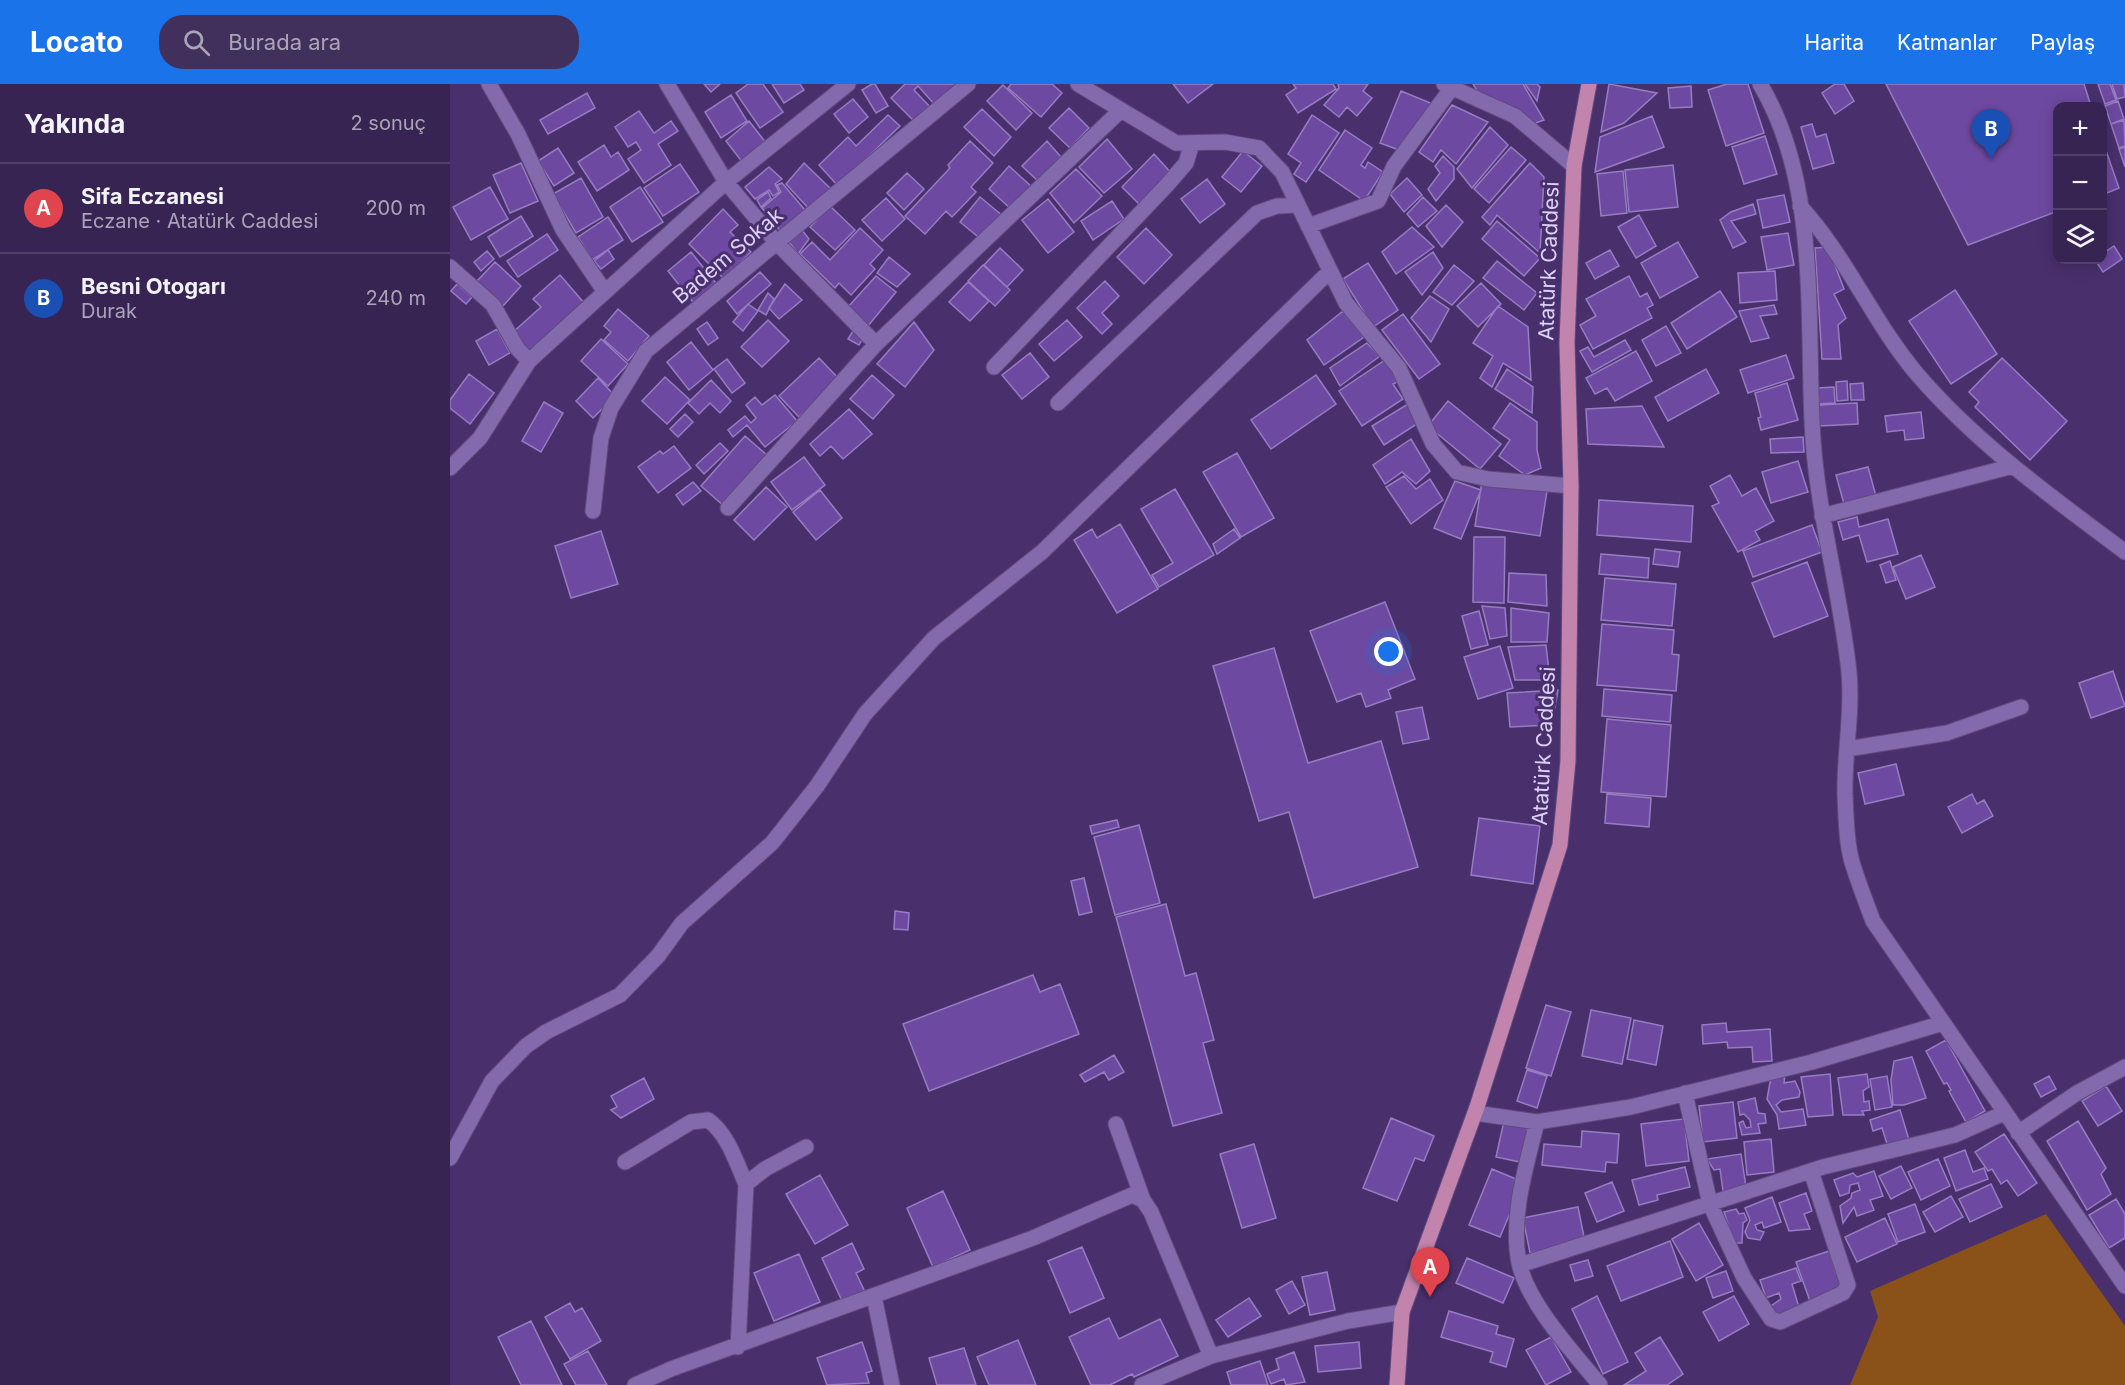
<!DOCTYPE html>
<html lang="tr">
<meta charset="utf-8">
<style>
body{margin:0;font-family:Inter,sans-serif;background:#42305c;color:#f1f3f6}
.controls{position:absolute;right:18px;top:18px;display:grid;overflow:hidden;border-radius:12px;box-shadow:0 3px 15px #0003}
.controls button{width:54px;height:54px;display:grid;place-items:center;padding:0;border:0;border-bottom:2px solid #514169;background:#372452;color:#f1f3f6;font:30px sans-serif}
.you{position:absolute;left:939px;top:568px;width:21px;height:21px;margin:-15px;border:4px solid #fff;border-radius:50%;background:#1a73e8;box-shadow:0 0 0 9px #1a73e833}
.badge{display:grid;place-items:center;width:39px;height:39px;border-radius:50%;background:#1a73e8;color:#fff;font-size:20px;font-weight:700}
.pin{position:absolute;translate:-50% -50px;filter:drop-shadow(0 2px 3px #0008)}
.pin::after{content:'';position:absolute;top:32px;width:21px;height:18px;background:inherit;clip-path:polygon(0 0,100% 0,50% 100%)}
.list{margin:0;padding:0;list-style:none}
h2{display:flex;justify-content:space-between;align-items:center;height:78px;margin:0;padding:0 24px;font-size:26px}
h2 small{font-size:20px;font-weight:400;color:#aaa4b8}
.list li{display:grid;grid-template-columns:39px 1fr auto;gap:18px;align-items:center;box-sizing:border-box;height:90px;padding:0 24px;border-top:2px solid #514169}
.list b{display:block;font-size:22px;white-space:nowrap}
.list p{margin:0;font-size:20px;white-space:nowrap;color:#aaa4b8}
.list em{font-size:20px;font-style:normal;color:#aaa4b8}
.icon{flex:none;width:33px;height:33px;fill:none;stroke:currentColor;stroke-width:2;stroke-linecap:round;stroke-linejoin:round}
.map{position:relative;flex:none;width:1675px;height:1301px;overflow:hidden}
header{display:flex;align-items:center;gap:36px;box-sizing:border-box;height:84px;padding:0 30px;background:#1a73e8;color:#fff}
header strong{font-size:28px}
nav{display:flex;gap:33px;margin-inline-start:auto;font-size:21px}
.search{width:420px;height:54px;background:#42305c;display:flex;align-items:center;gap:15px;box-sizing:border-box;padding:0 21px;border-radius:24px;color:#aaa4b8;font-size:22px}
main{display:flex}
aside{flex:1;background:#372452}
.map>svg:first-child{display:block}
.green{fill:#8a5118}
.building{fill:#6e49a1;stroke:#967dc1;stroke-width:1.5}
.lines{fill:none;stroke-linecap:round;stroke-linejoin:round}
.minor-casing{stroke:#604a7d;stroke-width:17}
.major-casing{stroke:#604a7d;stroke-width:17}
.minor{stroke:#836aac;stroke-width:15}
.major{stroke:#c283ad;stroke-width:15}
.labels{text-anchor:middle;stroke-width:6;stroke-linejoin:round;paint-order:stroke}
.street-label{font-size:21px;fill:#ddd1f5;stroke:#49306d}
</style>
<header>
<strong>Locato</strong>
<div class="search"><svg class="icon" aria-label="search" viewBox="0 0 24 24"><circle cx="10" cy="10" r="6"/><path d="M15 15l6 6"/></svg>Burada ara</div>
<nav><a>Harita</a><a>Katmanlar</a><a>Paylaş</a></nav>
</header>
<main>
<aside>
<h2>Yakında<small>2 sonuç</small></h2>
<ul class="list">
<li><span class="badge" style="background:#e0444e">A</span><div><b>Sifa Eczanesi</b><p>Eczane · Atatürk Caddesi</p></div><em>200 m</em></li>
<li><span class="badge" style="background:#1a4fb4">B</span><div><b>Besni Otogarı</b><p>Durak</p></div><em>240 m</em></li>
</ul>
</aside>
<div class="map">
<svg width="1675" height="1301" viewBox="0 0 1675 1301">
<rect width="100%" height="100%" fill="#49306d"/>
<path class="green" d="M1596,1130l79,112v59h-275l28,-68 -8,-26z"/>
<path class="building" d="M254,0h16l-9,8z
M298,0h15l20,28 -23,16 -24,-35z
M322,0h28l4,6 -20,13z
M422,0h3l13,22 -12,7 -14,-23z
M455,0h50l1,1 -21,20 -17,-19 -4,4 18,19 -15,15 -26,-26z
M561,0h41l10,9 -21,24 -33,-29z
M723,0h40l-25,19z
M843,0h40l3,5 -38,24 -12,-18 10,-7z
M888,0h30l-5,7 9,7 -15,18 -10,-9 -8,10 -15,-12 15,-17z
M1023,0h50l21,36 -14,5 -51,-31z
M1075,0h12l3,3 -3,14z
M1159,0l48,9 -33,30 -23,9z
M1277,0h21l16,49 -38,13 -18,-56z
M1385,0h9l10,17 -19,13 -13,-21z
M1436,0h198l7,22h-33v105l-90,34z
M1648,0h12l6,16 -11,4z
M1662,0h12l1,13 -8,2z
M553,1l29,28 -16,17 -29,-29z
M1241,2l1,21 -22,1 -2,-20z
M951,7l32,13 -34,46 -19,-7z
M137,9l8,15 -47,26 -8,-14z
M281,11l16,26 -26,17 -16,-26z
M403,15l15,18 -19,16 -15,-19z
M1668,17l6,18 -13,5 -6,-18z
M1002,21l36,17 -32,42 -15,-14 -8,12 -14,-10z
M619,24l20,20 -19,20 -21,-20z
M532,25l29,28 -17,19 -30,-29z
M189,27l15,22 17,-12 7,10 -20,13 13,21 -27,18 -16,-24 13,-9 -5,-8 -8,5 -13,-20z
M438,31l12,11 -62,60 -19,-21 29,-28 8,9z
M862,31l27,18 -33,49 -12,-8 7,-11 -13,-9z
M1202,32l12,31 -69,25 5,-35z
M1674,36l1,26 -6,2 -8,-24z
M299,37l18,23 -24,19 -17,-22z
M1362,40l4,13 10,-3 8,29 -21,6 -12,-42z
M1040,43l18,18 -36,43 -15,-19z
M895,46l27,18 -11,17 4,3 3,-6 15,10 -19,29 -45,-31z
M1315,52l12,38 -33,10 -12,-37z
M657,55l25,30 -28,24 -25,-26z
M1652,55l17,49 -17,7z
M520,57l23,22 -22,24 5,5 -24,25 -6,-6 -21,23 -20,-18 45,-48 -2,-3z
M597,57l14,16 -21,26 -18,-17z
M154,61l7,12 7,-5 11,18 -32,21 -19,-29z
M1061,63l15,13 -37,43 -15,-14z
M1675,63v20l-6,-18z
M108,64l16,25 -20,13 -16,-25z
M793,67l19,15 -21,26 -19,-15z
M704,70l18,20 -31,32 -19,-19z
M993,72l11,11v12l-18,22 -8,-12 12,-16 -5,-7z
M71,79l17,38 -28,12 -17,-38z
M354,79l29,28 -23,19 -24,-26z
M1080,79l14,14 -4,76 -43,-38 -7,10 -8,-8z
M230,80l19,28 -36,24 -19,-28z
M1223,81l5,42 -49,5 -4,-42z
M559,82l23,21 -20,23 -23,-21z
M319,83l13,12 -7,5 4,8 -6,4 -4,-6 -14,9 -10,-12z
M626,85l26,27 -28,27 -24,-30z
M1173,87l4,42 -26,3 -4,-42z
M457,89l17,16 -20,21 -17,-17z
M131,94l22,39 -27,16 -23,-39z
M957,94l15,17 -18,17 -14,-18z
M757,95l18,25 -25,19 -19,-24z
M332,99l23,27 -23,23 -20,-25 19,-16 -4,-7z
M40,103l18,32 -37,21 -18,-33z
M190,103l23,35 -31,20 -22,-35z
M318,108l3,6 -10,9 -4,-7z
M1334,111l6,27 -27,6 -6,-28z
M530,113l23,19 -20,25 -23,-19z
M973,113l14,14 -19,16 -11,-13z
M436,114l19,21 -23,22 -20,-21z
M598,115l26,33 -26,21 -26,-33z
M662,117l12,18 -31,21 -12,-19z
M1303,120l3,10 -25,7 15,21 -13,6 -13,-28 11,-8z
M996,121l17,17 -21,25 -16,-21z
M380,122l25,24 -20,20 -25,-23z
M273,125l15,16 -8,7 21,20 -27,27 -35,-35z
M1189,131l17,31 -20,12 -18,-31z
M71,132l12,20 -33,21 -12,-20z
M158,133l15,23 -31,20 -14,-23z
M1047,137l43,37 -16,18 -42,-37z
M962,143l22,20 -38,27 -14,-22z
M410,144l23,22 -13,14 5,5 -24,26 -12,-12 -4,5 -35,-34 12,-12 18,18z
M696,144l26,27 -28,29 -27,-27z
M352,146l7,9 -11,15 -9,-12z
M1338,149l6,32 -27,5 -6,-33z
M97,150l11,16 -40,27 -11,-16z
M1228,158l20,35 -38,21 -19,-35z
M1664,162l8,13 -19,13 -8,-12h7v-6z
M1378,163l16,42 -10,5 12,24 -8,7 3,34h-19l-7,-111z
M550,164l23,22 -16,17 -23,-22z
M158,166l6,9 -13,10 -7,-8z
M1160,166l9,16 -24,13 -9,-16z
M37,167l7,8 -13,12 -7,-9z
M241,168l28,35 -23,19 -28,-35z
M983,168l10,16 -21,27 -17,-23z
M439,173l21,17 -13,13 -20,-14z
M1047,177l40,32 -13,17 -41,-32z
M45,178l26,24 -18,20 -26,-25z
M918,179l30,47 -25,17 -30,-48z
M533,181l27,25 -15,16 -27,-25z
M1004,181l20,16 -22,24 -19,-13z
M1325,187l2,29 -37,3 -2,-30z
M310,188l11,12 -34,30 -10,-13z
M110,191l25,29 -55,49 -18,-20 29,-26 -8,-8z
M426,192l20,16 -28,34 -20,-19z
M1179,192l11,21 7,-4 6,12 -6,3 5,10 -59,31 -13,-24 16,-9 -10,-17z
M655,197l14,15 -17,17 10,11 -10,10 -25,-26z
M518,198l21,19 -19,20 -21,-19z
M1031,199l20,21 -23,23 -21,-21z
M7,200l15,13 -6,7 -15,-13z
M335,200l17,16 -23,19 -10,-11z
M1505,206l42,64 -46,30 -42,-63z
M1270,207l17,26 -50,32 -16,-26z
M318,209l6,6 -8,16 -8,-5z
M980,212l19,13 -18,33 -20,-24z
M298,220l10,7 -15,20 -10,-9z
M1324,221l3,9 -17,2 9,22 -18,4 -12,-31z
M1048,222l30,21 3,53 -28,-17 -11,24 -12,-9 13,-22 -20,-13z
M168,225l31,27 -21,25 -24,-21 7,-8 -7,-6z
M893,227l21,26 -40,28 -17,-25z
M953,230l37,50 -21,15 -37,-49z
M318,236l21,21 -27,26 -21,-20z
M617,236l15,17 -28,24 -15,-17z
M257,238l11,16 -10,7 -11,-16z
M464,238l20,28 -29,37 -28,-23z
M1216,242l15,27 -25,13 -14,-26z
M47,245l13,24 -21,12 -13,-24z
M403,247l10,7 -4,7 -11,-6z
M151,255l27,25 -20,22 -27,-25z
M1175,256l6,10 -39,22 -12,-21 8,-4 6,10z
M241,258l22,28 -24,20 -22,-28z
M917,259l13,13 -40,30 -10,-18z
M1186,267l16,30 -37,20 -8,-13 -12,6 -9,-16z
M580,269l19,24 -27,22 -20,-24z
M1336,271l8,23 -46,15 -8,-23z
M369,274l20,21 -40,38 -20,-21z
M1552,274l65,63 -37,39 -55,-53 4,-5 -10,-10z
M277,275l18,24 -13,10 -18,-24z
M935,276l14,21 -6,3 10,15 -41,27 -23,-35z
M1057,285l26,18 -1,26 -37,-24z
M1256,285l13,24 -51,28 -13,-24z
M19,290l25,19 -24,31 -20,-16v-8z
M422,291l22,20 -21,24 -23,-20z
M866,291l20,29 -65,45 -20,-29z
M215,293l25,23 -23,24 -25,-23z
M148,294l17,18 -22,22 -17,-17z
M261,296l20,21 -11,12 -10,-10 -11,11 -11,-11z
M1397,297l1,19 -11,1 -1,-19z
M1337,299l11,37 -37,10 -3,-12 3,-1 -6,-24z
M1413,299l1,17h-13l-1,-16z
M1384,303l1,16 -16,1 -1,-16z
M325,311l22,26 -32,26 -18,-22 -14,12 -5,-7 17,-14 6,7 5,-5 -10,-13 9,-8 7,8z
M998,317l53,43 -21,25 -52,-43z
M94,318l19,11 -22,39 -19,-11z
M1060,319l27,19v28l4,18 -16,7 -26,-19 11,-16 -17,-12z
M1407,319l1,21 -39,2 -1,-21z
M958,320l12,18 -36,23 -12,-19z
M1192,322l22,41 -76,-3 -2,-35z
M399,325l23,25 -29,25 -12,-13 -11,10 -10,-12z
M1471,328l3,26 -19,2 -1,-10 -17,2 -2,-16z
M235,330l8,8 -15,15 -8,-8z
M295,352l23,20 -44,50 -23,-20z
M1353,353l1,15 -33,1 -1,-14z
M961,355l19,32 -14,13 -14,-12 -17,12 -12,-19z
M270,359l8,8 -24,23 -8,-9z
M224,362l17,22 -33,25 -20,-26 22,-16 3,3z
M787,369l37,65 -33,19 -38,-65z
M354,373l21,28 -33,25 -21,-28z
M1348,377l10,31 -37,11 -9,-31z
M1418,383l8,29 -32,8 -8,-29z
M1280,391l12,21 14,-8 18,33 -19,10 5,9 -22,12 -26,-46 7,-3 -9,-17z
M954,392l12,13 14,-10 13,21 -32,24 -25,-37z
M1005,397l26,9 -20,49 -27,-11z
M1032,397l65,10 -7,45 -65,-10z
M243,398l8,9 -18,14 -7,-10z
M316,403l21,20 -33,33 -20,-20z
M725,405l39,66 -55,32 -7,-12 21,-12 -32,-54z
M370,406l22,28 -26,22 -23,-28z
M1149,416l94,6 -2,36 -94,-7z
M1407,433l2,10 29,-8 10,35 -31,8 -8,-27 -16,5 -5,-18z
M670,440l38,65 -41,24 -43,-73 18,-11 5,9z
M1362,441l10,27 -69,25 -10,-26z
M784,445l6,9 -23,16 -4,-10z
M151,447l17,53 -47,14 -16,-52z
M1024,453h31l-1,66 -31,-1z
M1205,465l25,3 -2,15 -25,-3z
M1151,470l48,4 -1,20 -49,-4z
M1471,471l14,32 -29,12 -13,-32z
M1440,477l6,19 -10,3 -6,-18z
M1357,478l21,54 -54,21 -22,-54z
M1059,489l37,2 1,31 -39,-4z
M1155,494l71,6 -4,42 -71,-6z
M935,518l30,77 -27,11 3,8 -25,9 -5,-14 -24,9 -27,-71z
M1032,522l23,2 2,28 -17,3z
M1061,524l38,5 -2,29h-36z
M1029,527l9,34 -17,4 -9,-33z
M1152,540l72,6 -2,24 7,1 -3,36 -79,-6z
M1096,561l4,35h-35l-7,-33z
M1050,562l13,42 -35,11 -14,-42z
M824,564l34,115 73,-22 37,126 -104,31 -25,-86 -30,9 -46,-155z
M1663,587l12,35 -34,12 -12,-35z
M1154,605l68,6 -2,27 -68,-6z
M1108,606l-6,35 -42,2 -3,-34z
M972,623l7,32 -26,5 -7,-32z
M1157,635l64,6 -5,72 -65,-5z
M1446,680l8,31 -39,9 -7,-31z
M1157,710l44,4 -2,29 -44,-4z
M1522,710l5,10 7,-4 9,16 -31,17 -14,-26z
M1029,734l61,8 -7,58 -62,-9z
M667,736l2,7 -27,7 -2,-8z
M689,741l21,78 -45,12 -21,-78z
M634,794l8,34 -13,3 -8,-34z
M716,820l19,72 11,-3 18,67 -11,3 19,70 -49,13 -57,-209z
M445,827l14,2 -1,17 -14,-1z
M583,891l7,17 20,-8 19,50 -150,57 -26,-67z
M1096,921l25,7 -20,64 -25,-8z
M1141,926l40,8 -9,46 -40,-8z
M1184,936l29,6 -7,39 -29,-6z
M1276,939l1,9 43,-3 2,32 -19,1 -1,-15 -24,1 -1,-6 -24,2 -1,-19z
M1496,956l39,71 -19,11 -17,-31 2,-1 -4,-7 -3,1 -18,-33z
M664,971l10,17 -15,8 -5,-8 -19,10 -5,-7z
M1462,973l14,41 -22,7h-11l-2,-25 3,-19z
M1077,986l20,6 -10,32 -20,-7z
M1335,989l-1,10 11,-2 5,11 -1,5 -17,3 -6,5 5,7 22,-3 3,16 -27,4 -2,-14 -10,-16 4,-22z
M1380,990l3,41 -25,2 -7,-40z
M1417,990l2,13 -6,4 1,11 5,-1 1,9 -8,1 2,4h-21l-5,-37z
M1437,992l5,31 -17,3 -5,-31z
M1599,992l7,13 -15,8 -7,-13z
M194,994l10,21 -33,19 -10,-8 6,-3 -6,-11z
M1656,1002l16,25 -24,15 -16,-25z
M1305,1014l3,15 7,1 1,9 -8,1 2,9 -18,2 -3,-12 4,-2 3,7 5,-1 -1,-7 -6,-6 -4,1 -2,-13z
M1283,1018l4,36 -34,4 -4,-36z
M1450,1026l10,33 -21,7 -7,-22 -9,3 -3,-11z
M941,1034l43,18 -10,25 -9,-3 -18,43 -34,-13z
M1234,1035l5,42 -43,5 -5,-42z
M1054,1037l24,6 -8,35 -24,-5z
M1628,1037l28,47 -5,6 10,20 -24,16 -40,-69z
M1132,1047l37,3 -2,29 -11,-1 -1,10 -63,-7 2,-21 37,3z
M1554,1050l33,49 -19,13 -11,-16 -6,4 -9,-15 -4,2 -13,-19z
M1321,1055l3,33 -27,3 -3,-33z
M804,1060l22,74 -34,10 -22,-74z
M1515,1066l8,22 11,-4 4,11 -32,12 -12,-33z
M1291,1070l5,33 -23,4 -3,-22 -6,1 -7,-11z
M1488,1075l12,27 -29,14 -13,-28z
M1451,1082l11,22 -21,11 -12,-23z
M1235,1083l5,20 -33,8 1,5 -19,5 -7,-25z
M1042,1085l31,13 -23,55 -31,-12z
M1424,1087l9,25 -13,4 4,10 -17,6 -3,-9 -11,16 -3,-17 11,-8 1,-5 8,-3 -2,-7 -8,2 -1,8 -9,3 -6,-16 19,-7 4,4z
M370,1091l28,50 -33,19 -29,-50z
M1162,1098l12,29 -27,11 -12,-29z
M1541,1100l11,23 -32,15 -11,-23z
M493,1107l27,59 -37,17 -26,-59z
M1356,1109l6,18 -8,3 6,15 -21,2 -10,-28z
M1501,1112l12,21 -28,15 -12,-20z
M1322,1113l9,25 -17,6 -2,-6 -7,3 2,5 7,2 -4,8 -12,-2 -3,-6 5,-12 -5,-12z
M1666,1115l9,15v24l-16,10 -20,-33z
M1465,1120l10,28 -27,10 -10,-28z
M1128,1123l7,35 -55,11 -7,-35z
M1286,1125l3,5 5,-1 3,7 -4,3 -1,20h-8l-10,-31z
M1435,1134l12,26 -40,18 -12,-25z
M1249,1139l24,42 -27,16 -24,-42z
M1220,1157l13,36 -62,24 -14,-35z
M402,1159l12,26 -8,4 9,19 -22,11 -21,-45z
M632,1163l22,51 -34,15 -22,-52z
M1379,1167l7,22 4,-2v20l-30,10 -14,-39z
M349,1170l21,48 -46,19 -20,-48z
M1017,1174l47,20 -11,25 -47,-20z
M1138,1176l5,16 -18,5 -5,-16z
M1346,1184l5,13 -9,3 8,27 -25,6 -4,-11 10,-7 -2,-6 -13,5 -6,-18z
M1276,1187l7,20 -20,7 -7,-20z
M877,1188l8,38 -25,5 -8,-38z
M842,1197l13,24 -16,9 -13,-24z
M1147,1212l31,66 -25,12 -31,-65z
M1284,1212l15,28 -30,17 -16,-29z
M799,1214l12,18 -33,21 -12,-17z
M120,1219l5,9 7,-4 19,33 -31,18 -25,-42z
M999,1227l49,15 -2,8 18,5 -8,28 -16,-5 3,-10 -52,-15z
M659,1234l10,21 41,-20 18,37 -44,21 -2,-3 -22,11h-19l-22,-48z
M81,1237l31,64h-41l-23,-48z
M1101,1253l20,35 -25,13 -20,-35z
M1210,1253l23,37 -16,11h-43l22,-14 -11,-18z
M568,1256l18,45h-47l-12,-28z
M412,1258l10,29 -6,2 3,10 -42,2 -10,-27z
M909,1258l2,26 -43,4 -3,-26z
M514,1264l12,37h-39l-8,-27z
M138,1267l19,34h-31l-12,-21z
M844,1268l11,30 -19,3 -2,-6 -13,5 -4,-10 12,-5 -3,-10z
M810,1277l8,24h-37l-4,-13z"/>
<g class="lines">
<g class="minor-casing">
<path id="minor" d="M39,0l29,50 45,96 42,62
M217,0l59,98 51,61 99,101
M628,0l98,59 49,-1 34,6 23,24 64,131 53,65 34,76 24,28 31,7 83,7
M994,0l71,32 59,50
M1310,0c58,96 47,229 52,337 3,85 28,166 37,251 4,40 -5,82 -4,122 1,21 1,47 7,68 6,20 14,40 21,59l252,365
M1350,122c47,51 73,116 117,168 60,70 135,123 208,178
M858,142l70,-25 16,-35 57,-77
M0,183l43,38 24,43 12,13
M544,283l173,-182 19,-22 6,-20
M608,319l199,-190 20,-7 20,-1
M0,384l30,-30 49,-77 197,-179 122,-98
M278,424l148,-164 244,-233
M143,427l8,-73 10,-30 35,-57 322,-267
M1372,432l191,-50
M1397,665l100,-16 74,-26
M1235,1009l25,111 34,74 27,41 9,3 63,-29 5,-8 -37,-114
M1025,1029l62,9 94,-15 181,-45 131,-39
M1087,1038c-11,45 -27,95 -18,141 9,41 54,89 81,122
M666,1040l27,76
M1568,1049l59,-40 48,-26
M0,1074l42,-77 34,-35 20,-14 74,-37 38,-39 24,-33 90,-80 45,-57 48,-72 69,-76 108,-86 288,-281
M175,1078l66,-40 17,-2c20,14 28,42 38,64
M1070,1181l303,-98 132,-32 49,-22
M424,1212l18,89
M288,1263l8,-163 19,-15 41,-22
M185,1301l36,-16 362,-131 99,-43 11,5 8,12 60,144
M692,1301l69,-29 137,-35 54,-9"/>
</g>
<g class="major-casing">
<path id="major" d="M947,1301l5,-73 75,-205 83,-262 8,-84 3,-275 -4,-144 7,-176 15,-82"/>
</g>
<use href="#minor" class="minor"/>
<use href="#major" class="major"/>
</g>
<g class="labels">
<g class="street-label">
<text transform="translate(278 172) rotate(-40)" y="7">Badem Sokak</text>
<text transform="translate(1099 177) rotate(-88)" y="7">Atatürk Caddesi</text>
<text transform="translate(1094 662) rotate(-87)" y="7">Atatürk Caddesi</text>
</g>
</g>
</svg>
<div class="controls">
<button>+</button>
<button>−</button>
<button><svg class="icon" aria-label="layers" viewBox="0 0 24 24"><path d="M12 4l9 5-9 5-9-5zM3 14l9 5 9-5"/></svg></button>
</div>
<div class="you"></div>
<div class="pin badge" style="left:980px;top:1213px;background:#e0444e">A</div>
<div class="pin badge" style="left:1541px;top:75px;background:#1a4fb4">B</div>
</div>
</main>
